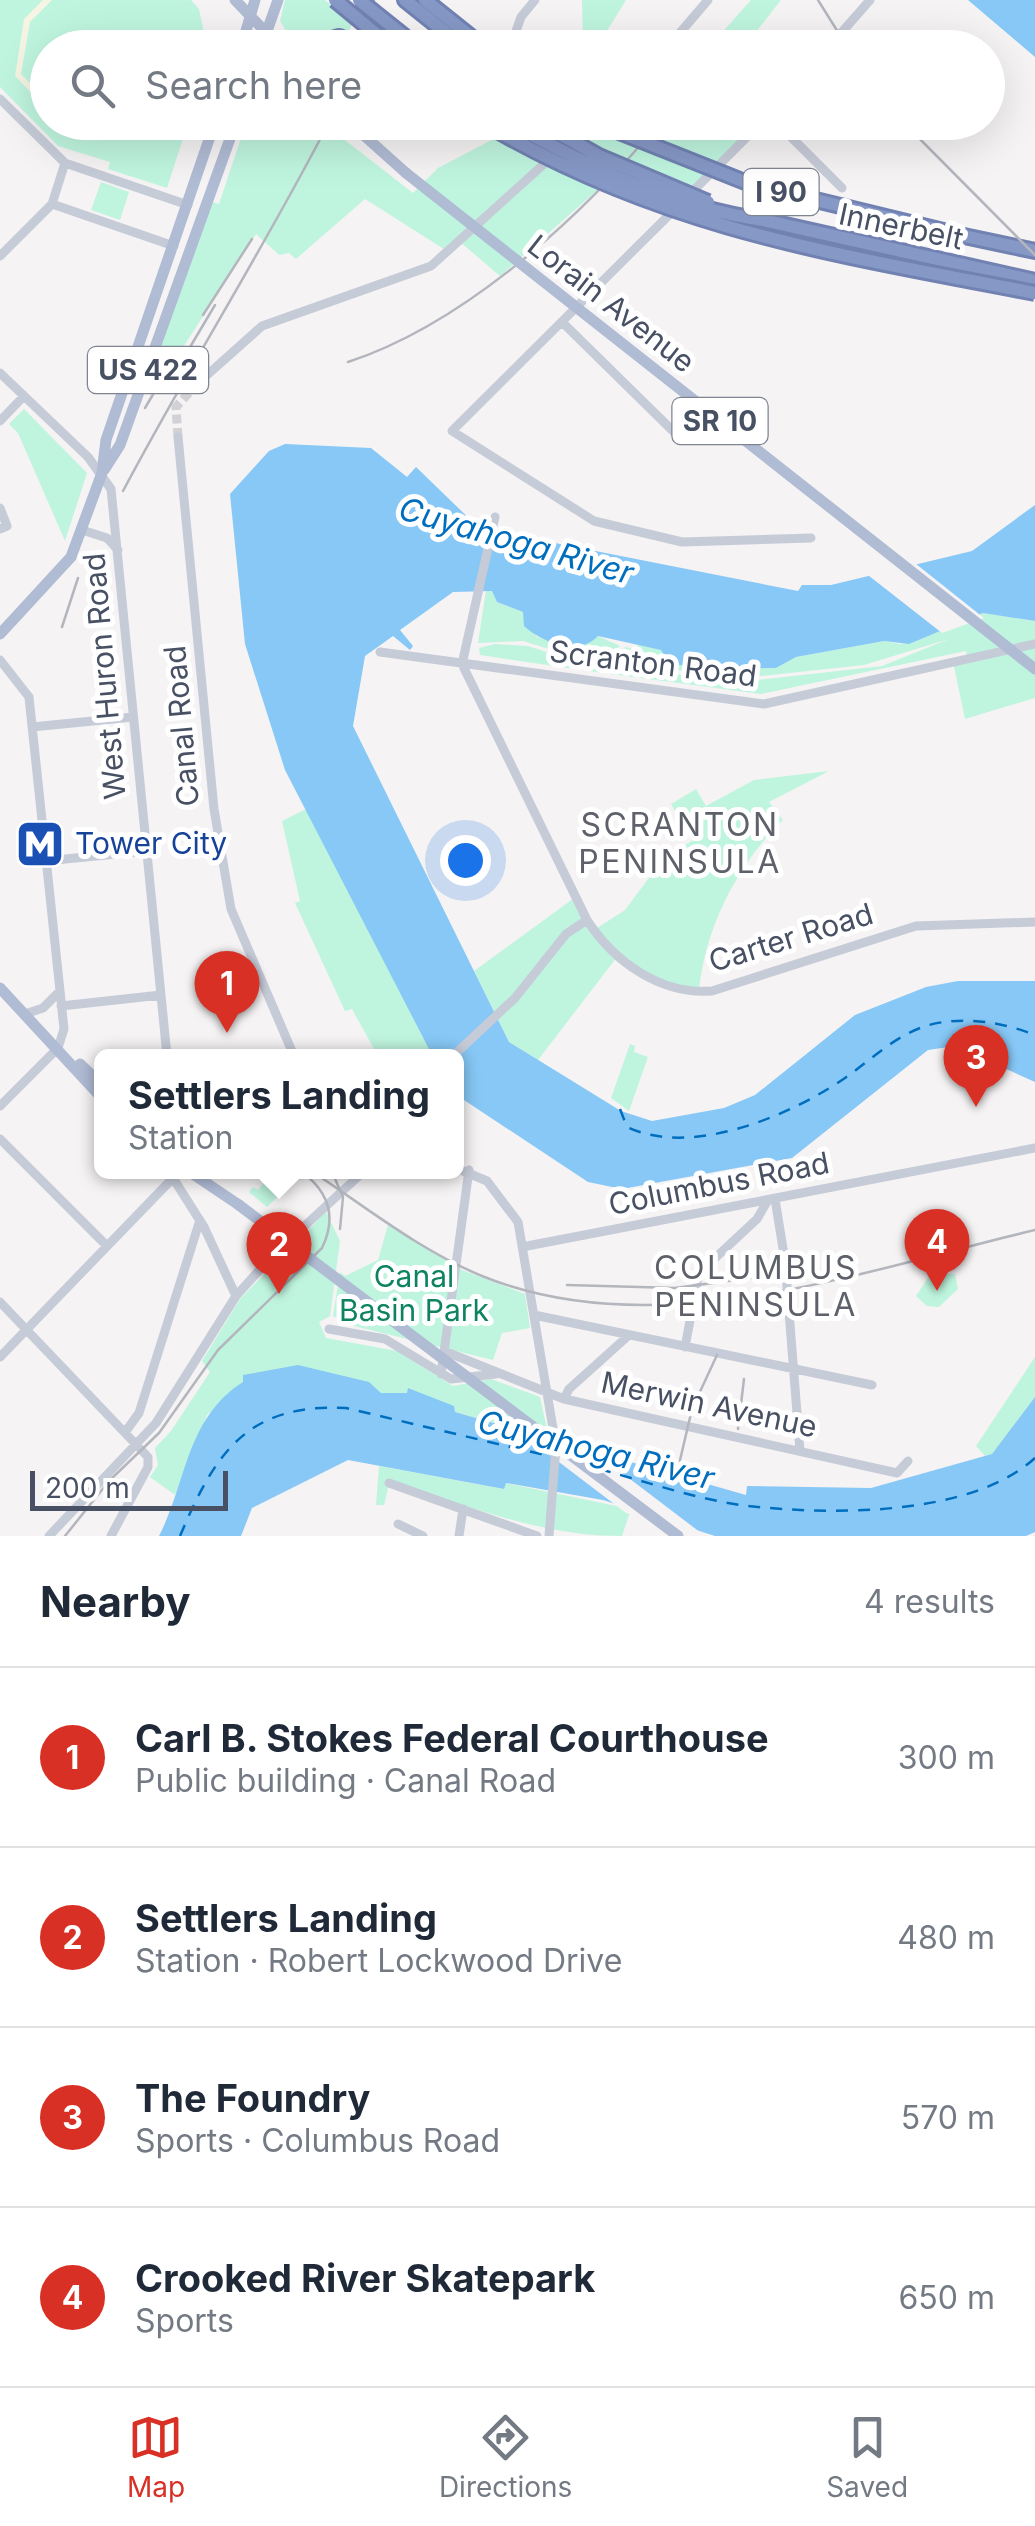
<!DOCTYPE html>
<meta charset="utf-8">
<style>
body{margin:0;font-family:Inter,sans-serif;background:#f2f2f3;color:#1f2937}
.scale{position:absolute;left:30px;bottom:25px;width:198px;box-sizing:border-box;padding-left:10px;border:5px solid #485063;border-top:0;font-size:28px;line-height:35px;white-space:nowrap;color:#485063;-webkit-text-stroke:8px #fff;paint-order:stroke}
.you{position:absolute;left:465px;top:860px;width:35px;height:35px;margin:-25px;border:8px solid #fff;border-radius:50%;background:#1a73e8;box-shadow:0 0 0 15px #1a73e833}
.badge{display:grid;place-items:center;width:65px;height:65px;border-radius:50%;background:#d93025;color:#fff;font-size:32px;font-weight:700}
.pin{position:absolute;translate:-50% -82px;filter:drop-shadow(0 2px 5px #0008)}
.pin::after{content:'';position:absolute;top:52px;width:35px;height:30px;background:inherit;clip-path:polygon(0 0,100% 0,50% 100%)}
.popup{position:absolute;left:94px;top:1049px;width:370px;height:130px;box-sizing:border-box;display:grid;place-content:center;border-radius:15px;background:#fff;filter:drop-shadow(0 2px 8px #0005);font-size:32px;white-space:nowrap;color:#747a83}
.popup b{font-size:38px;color:#1f2937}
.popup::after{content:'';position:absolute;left:50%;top:100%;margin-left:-20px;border:20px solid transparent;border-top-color:#fff}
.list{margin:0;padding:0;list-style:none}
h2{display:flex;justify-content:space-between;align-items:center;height:130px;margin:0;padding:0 40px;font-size:42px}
h2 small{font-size:32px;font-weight:400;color:#747a83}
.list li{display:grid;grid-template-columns:65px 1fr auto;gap:30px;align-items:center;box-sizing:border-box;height:180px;padding:0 40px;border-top:2px solid #e0e1e3}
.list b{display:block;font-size:38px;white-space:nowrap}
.list p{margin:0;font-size:32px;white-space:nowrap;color:#747a83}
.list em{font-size:32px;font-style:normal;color:#747a83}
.icon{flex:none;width:55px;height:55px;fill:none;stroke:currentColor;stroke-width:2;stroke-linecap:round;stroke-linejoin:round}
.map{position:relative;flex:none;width:1035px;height:1536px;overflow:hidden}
.search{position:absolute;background:#fff;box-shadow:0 10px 40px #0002;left:30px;right:30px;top:30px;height:110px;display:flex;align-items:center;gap:25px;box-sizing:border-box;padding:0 35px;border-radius:55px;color:#747a83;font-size:38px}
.sheet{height:850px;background:#fff}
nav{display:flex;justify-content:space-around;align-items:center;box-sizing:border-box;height:140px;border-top:2px solid #e0e1e3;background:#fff;font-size:28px;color:#747a83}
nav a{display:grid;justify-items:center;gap:5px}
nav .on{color:#d93025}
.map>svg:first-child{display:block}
.green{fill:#bff5df}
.sand{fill:#f6f4e3}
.water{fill:#87c8f6}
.pier{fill:#f5f3f3}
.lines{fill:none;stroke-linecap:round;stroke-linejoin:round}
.ferry{stroke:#006ebe;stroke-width:2.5;stroke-dasharray:12 10;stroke-linecap:butt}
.minor-tunnel{stroke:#d2d2d6;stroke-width:9;stroke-dasharray:9 4.5;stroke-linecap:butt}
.highway-casing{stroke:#7182b2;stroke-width:18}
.minor{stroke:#c6cbd8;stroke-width:9}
.major{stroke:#b0bbd4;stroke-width:11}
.highway{stroke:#8698c6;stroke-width:12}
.tram{stroke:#b4b6be;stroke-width:2.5}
.rail{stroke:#b4b6be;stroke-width:2.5}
.highway-bridge-casing{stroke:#7182b2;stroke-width:18;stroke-linecap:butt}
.major-bridge{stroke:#b0bbd4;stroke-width:11}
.highway-bridge{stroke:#8698c6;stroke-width:12}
.labels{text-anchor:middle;stroke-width:10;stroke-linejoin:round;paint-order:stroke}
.shield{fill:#fff;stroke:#7f8492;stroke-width:2.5}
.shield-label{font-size:28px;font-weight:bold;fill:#485063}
.street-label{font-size:30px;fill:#485063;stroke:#fff}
.transit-label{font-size:30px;fill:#164399;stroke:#fff;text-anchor:start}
.park-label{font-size:30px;fill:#0d8361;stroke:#fff}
.water-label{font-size:32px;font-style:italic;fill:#006ebe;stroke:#fff}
.neighbourhood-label{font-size:32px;letter-spacing:2.5px;fill:#5e6169;stroke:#fff}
</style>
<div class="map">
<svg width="1035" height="1536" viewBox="0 0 1035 1536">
<rect width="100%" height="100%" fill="#f5f3f3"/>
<path class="green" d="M0,0h191l8,9 8,38 -159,1v74l140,1 -21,65 -59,-19 2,-7 -52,-16 -58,-59z
M285,0h40l27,23 -3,10 -55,10 -14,-22z
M582,0h44l-29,47h-14z
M751,0h30l-37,47h-35z
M547,122l173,1 29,13 -76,76 -71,-26 -102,90 -41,-35 -12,10 -82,-52 -69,60 -7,-6 -10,2 -23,-21 -101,157 -11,-10 65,-180 10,3 27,-81h77l90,70 25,-25 69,-36 -34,-9h37l10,21z
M101,182l28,10 -9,28 -29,-10z
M24,409l63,64 -22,68 -47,-108 -9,-9z
M486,590l7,1 4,11 26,10 14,25c20,6 45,16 61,-1l22,10 -7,6 -18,-1 -10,9 -62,-19 -45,2z
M984,613l51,8v77l-70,21 -12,-57 14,-3 -1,-8 -205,43 -172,-23 1,-6 55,3 61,12h52l124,-14 67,-27 -85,26 -112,12h-43l-63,-14 -54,-2 4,-6 17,1 12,-9 10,2 4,-5 23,6 28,19 86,-1 20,-11 88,-16 17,3z
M495,644l33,2 58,19 -18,3 -88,-13 -1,-7z
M829,771l-60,31 14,18c-46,45 -78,108 -84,171l-59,-18 -23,-16 -79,103 -29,-18 -35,-71 103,-75 17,34 31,-20 41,-55 26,-14 -21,-37 25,-15 10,17 48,-26z
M306,809l124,241 10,4 -3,2h-59l-26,-47 -7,2 -50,-108 5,-2 -18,-80z
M630,1044l5,2 -1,6 14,5 -19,54 -18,-13z
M272,1172h24l12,7 -13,1 -28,27 -18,-15 4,-5 5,3z
M326,1212l14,29 -10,75 -11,6 7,16 71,13 56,35 38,-7 49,18 9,41 -95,-26 -45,-24 -1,5h-28c-16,-26 -101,-16 -131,-15l-42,37 -32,80 -25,-18 8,-12 -3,-17 16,-17 39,-59 -8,-11 38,-62z
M388,1225l74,45 63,24 5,34 -28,5 -9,27 -143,-35 -17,-9 7,-44 5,4 33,-16z
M955,1274l3,15 -19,18 -12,-1 -11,-10 14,-21z
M1035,1357v40l-42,57 -8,2 -9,-10z
M379,1466l124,23 2,-6 126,26 -9,27c-82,0 -155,-30 -232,-56l-6,25h-8z"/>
<path class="sand" d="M43,0h9l-22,22 -9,52 26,26v9l-32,-33 9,-57z"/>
<path class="water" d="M968,0h67v57z
M285,444l86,4 36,29 9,-10 63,61 319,63 4,-6h29l141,-34 63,-46v116l-52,-8 -74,31 -25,-3 -88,16 -20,11 -76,2 -32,-8 -7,-12 -63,-14c-19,21 -57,6 -74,-10l-1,-14 -26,-10 -5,-11 -39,1 -53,38 13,16 -3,4 -17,-14 -28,20 -12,70 156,316 112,69 31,10 72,-13 31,-13 100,-80 71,-28 32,-6h77v101l-80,-36 -27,4 -136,108 -170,31 -34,-7 -124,-82 -8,-44 -26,-5 -145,-281 -40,-126 -15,-150 39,-43z
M298,1365l71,17 12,11h26l1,-5 46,18 1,6 291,83 1,-9 124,2 121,-34 43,-57v135l-9,4h-311l-112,-36 -97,-17 -2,6 -156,-29 -96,48 -11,28h-82c28,-54 27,-118 84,-154v-7z"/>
<path class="pier" d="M911,560l73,58 -42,15 -78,-61z
M505,1421l79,23 121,92 -79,-23z"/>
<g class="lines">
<path class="ferry" d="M620,1109l7,18c65,31 164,-12 218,-49 27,-19 52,-44 84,-53 33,-9 74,-3 106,10
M599,1469c49,13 99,31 149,37 83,9 222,11 287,-48
M180,1536c35,-83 67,-133 166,-128l207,49"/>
<path class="minor-tunnel" d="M178,437l-2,-30 21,-23"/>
<g class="highway-casing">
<path id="highway" d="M405,0l60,48
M425,0l60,48
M302,48l37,-11
M763,220l272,61
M964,236l71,15"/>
</g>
<path class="minor" d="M510,48l11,-31 14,-17
M667,48l41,-48
M828,48l42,-48
M0,99l65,64 123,42
M468,122l17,5
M776,122l66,66
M569,142l21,-20
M686,198l76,-76
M52,204l122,42
M675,209l-223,222 142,90 88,21 129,-4
M0,256l52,-52 13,-41
M562,322l114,112
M0,373l88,84 23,32 56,567
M197,384l65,-58 169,-60 123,-111
M0,421l24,-25
M178,437l36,372 17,100 63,147
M0,508l7,18 -7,3
M82,530l25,8 11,12
M380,652l384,52 271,-60
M0,660l29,37 35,332 -6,19 -58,58
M462,664l125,256c27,42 74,75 125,71l204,-65 119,-4
M462,664l33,-147
M32,727l101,-10
M45,861l102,-10
M61,1006l100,-11
M25,1014l18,-6 16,-16
M453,1056l62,-58 51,-64 21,-14
M0,1139l107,107
M456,1168l31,13 31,41 38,224 -7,90
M173,1178l31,49 32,69
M775,1199l10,62 15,190
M522,1247l513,-99
M0,1302l148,155v10l-37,69
M534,1315l338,70
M329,1329l56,10 66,40 45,-5
M685,1347l14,-74 58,-54 11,-19
M444,1351l120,48 333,74 11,-12
M0,1357l173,-179 1,-6
M441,1374l28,-204
M564,1399l5,-10 59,-53
M126,1431l13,-18 61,-193
M389,1483l148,53
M398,1524l25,12
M49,1536l107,-113 80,-127 35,-39 92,-85
M459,1536l4,-27"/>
<path class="major" d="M235,0l46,48
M241,48l14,-48
M261,48l17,-48
M349,122l57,51
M104,470l16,-25 116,-323
M0,634l71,-77 31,-84 4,-33 109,-318
M0,988l101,109
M80,1064l21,20
M190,1172l49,33"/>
<use href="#highway" class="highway"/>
<path class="tram" d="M332,1172l11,25 -3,32
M65,1536l44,-55 50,-48 59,-83 104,-102c15,-31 7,-56 -20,-76"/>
<path class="rail" d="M818,0l30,48
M355,48l19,-48
M903,122l132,133
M203,315l49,-76
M348,362c116,-38 234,-145 310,-238
M167,386l48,-81
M145,408l23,-39
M123,491c65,-123 140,-241 204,-365
M62,627l16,-49
M313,1172c54,36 108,79 169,104 174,71 379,-5 553,-46
M567,1285l108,3 105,-14
M738,1429l6,-50
M677,1473l15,-64 25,-54"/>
<g class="highway-bridge-casing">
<path id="highway-bridge" d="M335,0l58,48
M359,0l60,48
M339,37l28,11
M482,122c181,107 351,132 553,171
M508,122c81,45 164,85 255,98
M539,122l60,34 109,46
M604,126l146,58 214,52"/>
</g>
<path class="major-bridge" d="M406,173l629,496
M239,1205l439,331"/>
<use href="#highway-bridge" class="highway-bridge"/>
</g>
<defs>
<g id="metro-square" transform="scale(2.5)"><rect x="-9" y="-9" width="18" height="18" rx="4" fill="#1a4fb4" stroke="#fff"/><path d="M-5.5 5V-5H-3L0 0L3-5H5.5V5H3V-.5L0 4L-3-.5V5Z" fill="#fff"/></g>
</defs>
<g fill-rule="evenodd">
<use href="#metro-square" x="40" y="844"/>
</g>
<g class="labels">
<g class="shield">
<rect x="743.5" y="169" width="75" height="46" rx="8"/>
<rect x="88" y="347" width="120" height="46" rx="8"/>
<rect x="672.5" y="398" width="95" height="46" rx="8"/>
</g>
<g class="shield-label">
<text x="781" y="202">I 90</text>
<text x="148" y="380">US 422</text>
<text x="720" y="431">SR 10</text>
</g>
<g class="street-label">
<text transform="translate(901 227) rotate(12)" y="10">Innerbelt</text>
<text transform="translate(611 304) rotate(38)" y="10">Lorain Avenue</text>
<text transform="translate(653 664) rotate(7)" y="10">Scranton Road</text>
<text transform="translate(105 676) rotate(-95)" y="10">West Huron Road</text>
<text transform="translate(182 726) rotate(-95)" y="10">Canal Road</text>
<text transform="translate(791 938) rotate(-17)" y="10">Carter Road</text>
<text transform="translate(719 1184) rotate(-11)" y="10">Columbus Road</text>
<text transform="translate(709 1405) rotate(12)" y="10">Merwin Avenue</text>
</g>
<g class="transit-label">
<text x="75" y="854">Tower City</text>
</g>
<g class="park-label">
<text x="414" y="1287">Canal<tspan x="414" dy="34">Basin Park</tspan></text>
</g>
<g class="water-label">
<text transform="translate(516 541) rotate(16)" y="11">Cuyahoga River</text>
<text transform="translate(596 1450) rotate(14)" y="11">Cuyahoga River</text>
</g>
<g class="neighbourhood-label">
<text x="680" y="836">SCRANTON<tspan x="680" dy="37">PENINSULA</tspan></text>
<text x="756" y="1279">COLUMBUS<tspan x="756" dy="37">PENINSULA</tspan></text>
</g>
</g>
</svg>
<div class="scale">200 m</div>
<div class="you"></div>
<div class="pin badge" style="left:227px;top:1033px">1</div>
<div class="pin badge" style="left:279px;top:1294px">2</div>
<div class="popup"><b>Settlers Landing</b>Station</div>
<div class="pin badge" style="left:976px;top:1107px">3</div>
<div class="pin badge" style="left:937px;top:1291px">4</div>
<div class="search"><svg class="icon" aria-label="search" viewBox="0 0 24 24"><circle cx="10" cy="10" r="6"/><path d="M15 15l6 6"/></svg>Search here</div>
</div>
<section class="sheet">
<h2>Nearby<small>4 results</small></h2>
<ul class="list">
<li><span class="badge">1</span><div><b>Carl B. Stokes Federal Courthouse</b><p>Public building · Canal Road</p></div><em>300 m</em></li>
<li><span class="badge">2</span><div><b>Settlers Landing</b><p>Station · Robert Lockwood Drive</p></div><em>480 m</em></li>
<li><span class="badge">3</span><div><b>The Foundry</b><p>Sports · Columbus Road</p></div><em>570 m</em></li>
<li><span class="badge">4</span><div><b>Crooked River Skatepark</b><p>Sports</p></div><em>650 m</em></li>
</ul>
</section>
<nav>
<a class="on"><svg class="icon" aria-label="map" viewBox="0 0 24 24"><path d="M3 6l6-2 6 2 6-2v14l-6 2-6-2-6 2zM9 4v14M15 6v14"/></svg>Map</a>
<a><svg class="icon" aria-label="directions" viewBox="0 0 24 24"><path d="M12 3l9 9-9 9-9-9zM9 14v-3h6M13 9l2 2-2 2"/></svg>Directions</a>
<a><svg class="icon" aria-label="saved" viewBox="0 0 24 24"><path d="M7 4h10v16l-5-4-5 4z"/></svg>Saved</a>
</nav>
